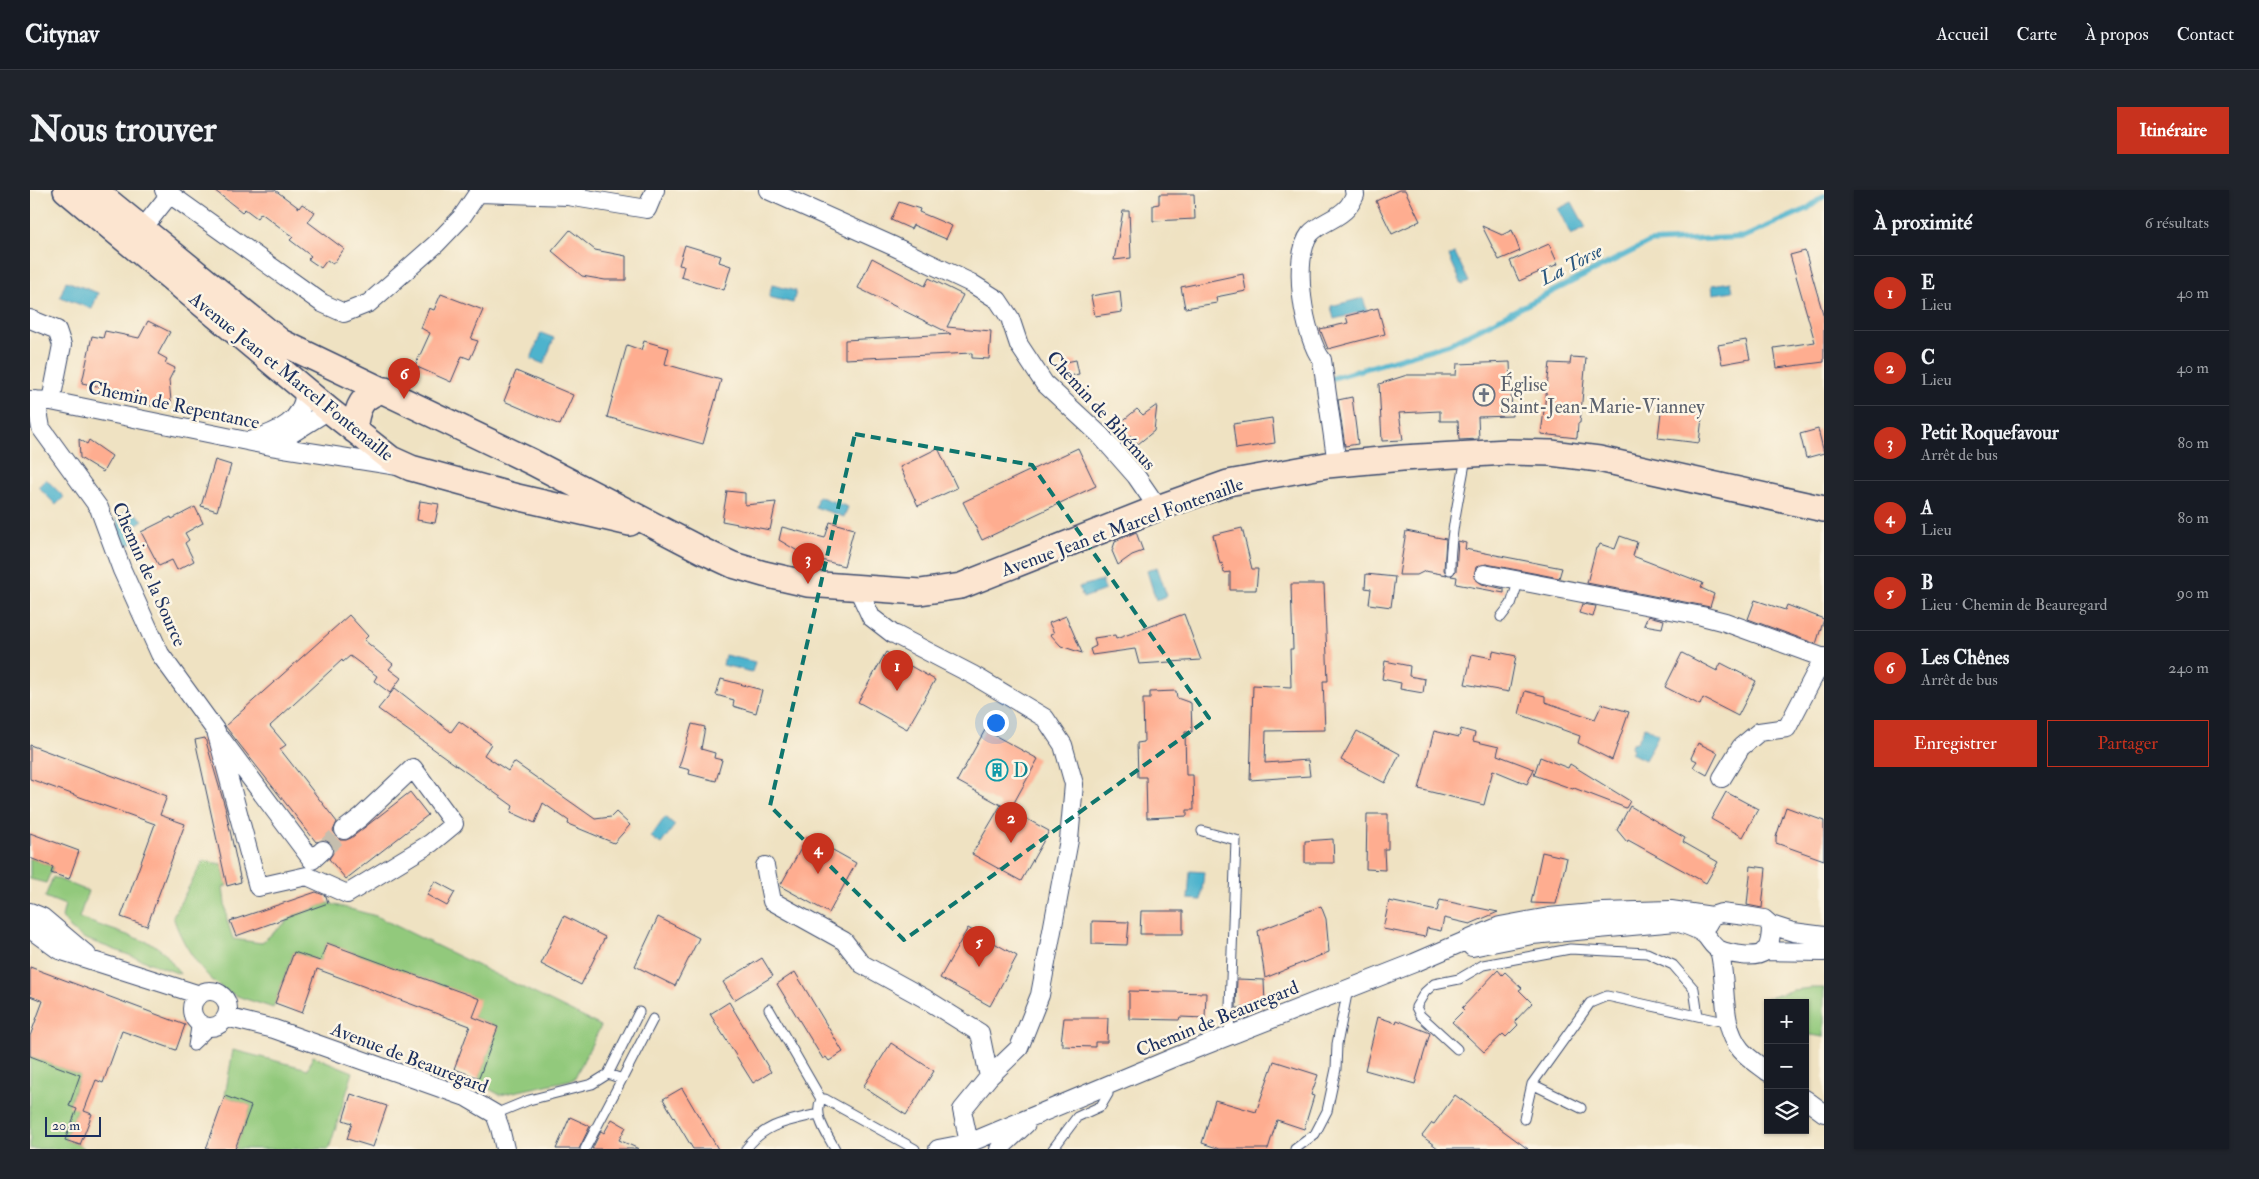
<!DOCTYPE html>
<html lang="fr">
<meta charset="utf-8">
<style>
body{margin:0;font-family:"IM FELL Double Pica",serif;background:#20242c;color:#f1f3f6}
.controls{position:absolute;right:15px;bottom:15px;display:grid;overflow:hidden;border-radius:0px;box-shadow:0 1px 4px #0004}
.controls button{width:45px;height:45px;display:grid;place-items:center;padding:0;border:0;border-bottom:1px solid #363941;background:#171b24;color:#f1f3f6;font:25px sans-serif}
.scale{position:absolute;left:15px;bottom:12px;width:56px;box-sizing:border-box;padding-left:5px;border:2px solid #1b2f5e;border-top:0;font-size:14px;line-height:18px;white-space:nowrap;color:#1b2f5e;-webkit-text-stroke:4px #fcf5e5;paint-order:stroke}
.you{position:absolute;left:965px;top:532px;width:18px;height:18px;margin:-12px;border:4px solid #fff;border-radius:50%;background:#1a73e8;box-shadow:0 0 0 8px #1a73e833}
.badge{display:grid;place-items:center;width:32px;height:32px;border-radius:50%;background:#c8321e;color:#fff;font-size:16px;font-weight:700}
.pin{position:absolute;translate:-50% -41px;filter:drop-shadow(0 1px 2px #0008)}
.pin::after{content:'';position:absolute;top:26px;width:18px;height:15px;background:inherit;clip-path:polygon(0 0,100% 0,50% 100%)}
.list{margin:0;padding:0;list-style:none}
h2{display:flex;justify-content:space-between;align-items:center;height:65px;margin:0;padding:0 20px;font-size:21px}
h2 small{font-size:16px;font-weight:400;color:#9ea1a6}
.list li{display:grid;grid-template-columns:32px 1fr auto;gap:15px;align-items:center;box-sizing:border-box;height:75px;padding:0 20px;border-top:1px solid #363941}
.list b{display:block;font-size:19px;white-space:nowrap}
.list p{margin:0;font-size:16px;white-space:nowrap;color:#9ea1a6}
.list em{font-size:16px;font-style:normal;color:#9ea1a6}
.actions{display:flex;gap:10px;padding:15px 20px}
.actions a{flex:1;padding:11px 0;border:1px solid #c8321e;border-radius:0px;text-align:center;font-size:18px;color:#c8321e}
.actions .main{background:#c8321e;color:#fff}
.icon{flex:none;width:28px;height:28px;fill:none;stroke:currentColor;stroke-width:2;stroke-linecap:round;stroke-linejoin:round}
.map{position:relative;flex:none;width:1794px;height:959px;overflow:hidden;border-radius:0px}
header{display:flex;align-items:center;gap:30px;box-sizing:border-box;height:70px;padding:0 25px;background:#171b24;border-bottom:1px solid #363941}
header strong{font-size:24px}
nav{display:flex;gap:28px;margin-inline-start:auto;font-size:18px}
.intro{display:flex;align-items:center;justify-content:space-between;box-sizing:border-box;height:120px;padding:0 30px}
h1{margin:0;font-size:35px}
.button{padding:12px 22px;border-radius:0px;background:#c8321e;color:#fff;font-size:18px;font-weight:700}
main{display:flex;gap:30px;padding:0 30px}
aside{flex:1;background:#171b24;border-radius:0px;box-shadow:0 1px 4px #0004}
.map>svg:first-child{display:block}
.green{fill:#92c97c;stroke:#567c6d}
.water{fill:#4eb3cd;stroke:#347196}
.lines{fill:none;stroke-linecap:round;stroke-linejoin:round}
.stream{stroke:#4eb3cd;stroke-width:5.5}
.building{fill:#fead90}
.minor-tunnel{stroke:#c5beae;stroke-width:18;stroke-dasharray:18 9;stroke-linecap:butt}
.service-casing{stroke:#3b4a6d;stroke-width:11}
.minor-casing{stroke:#3b4a6d;stroke-width:20}
.secondary-casing{stroke:#3b4a6d;stroke-width:28}
.service{stroke:#fff;stroke-width:9}
.minor{stroke:#fff;stroke-width:18}
.secondary{stroke:#fce5d0;stroke-width:25}
.marked{fill:none;stroke:#0f766e;stroke-width:4;stroke-dasharray:10 6;stroke-linejoin:round}
.labels{text-anchor:middle;stroke-width:5;stroke-linejoin:round;paint-order:stroke}
.street-label{font-size:19px;fill:#1b2f5e;stroke:#fcf5e5}
.worship-label{font-size:19px;fill:#5b616d;stroke:#fcf5e5;text-anchor:start}
.culture-label{font-size:19px;fill:#0d838f;stroke:#fcf5e5;text-anchor:start}
.water-label{font-size:20px;font-style:italic;fill:#2a577f;stroke:#fcf5e5}
</style>
<header>
<strong>Citynav</strong>
<nav><a>Accueil</a><a>Carte</a><a>À propos</a><a>Contact</a></nav>
</header>
<div class="intro"><h1>Nous trouver</h1><a class="button">Itinéraire</a></div>
<main>
<div class="map">
<svg width="1794" height="959" viewBox="0 0 1794 959">
<rect width="100%" height="100%" fill="#fcf5e5"/>
<filter id="ink" filterUnits="userSpaceOnUse"><feTurbulence type="fractalNoise" baseFrequency=".02" numOctaves="2"/><feDisplacementMap in="SourceGraphic" scale="10" xChannelSelector="R" yChannelSelector="G"/><feConvolveMatrix kernelMatrix="1 2 1 2 8 2 1 2 1" color-interpolation-filters="sRGB"/></filter>
<filter id="wash" filterUnits="userSpaceOnUse"><feTurbulence type="fractalNoise" baseFrequency=".0096" numOctaves="4" result="noise"/><feDisplacementMap in="SourceGraphic" scale="20" xChannelSelector="R" yChannelSelector="G"/><feGaussianBlur stdDeviation="1.12" result="paint"/><feColorMatrix in="noise" values="0 0 0 0 0 0 0 0 0 0 0 0 0 0 0 0 0 1.4 0 .05"/><feComposite in="paint" operator="in"/></filter>
<g filter="url(#wash)">
<rect width="100%" height="100%" fill="#efe2c2"/>
<path class="green" d="M0,668l23,9 -7,16 -16,-4z
M173,671l19,3 5,22 -4,1 4,33 6,19 28,4 35,-29 32,-11 48,13 225,110 -27,53 -74,16 -16,-9 -5,-8 19,-51 -25,-10 6,-18 -152,-56 -7,18 -26,-9 -21,56c-15,-6 -37,-10 -51,-20 -21,-15 -42,-47 -49,-72z
M23,687l35,14 -9,27 74,26 12,9 15,21 -97,-36 -13,-10 -8,-11 3,-12 -20,-8z
M1781,798h13v49l-19,-3v-31h-37v11l-7,-14 32,-10z
M203,860l75,19 5,-13 40,16 -24,77h-94l16,-43 -26,-10z
M0,866l50,19 -11,30 8,4 -12,31 15,5 5,4h-55z"/>
<path class="water" d="M1542,12l14,26 -15,7 -13,-26z
M1425,63l14,29 -7,3 -13,-29z
M36,91l32,12 -6,16 -32,-12z
M1701,92l2,9 -20,3 -1,-9z
M742,95l24,6 -3,12 -24,-6z
M1333,108l4,13 -33,8 -3,-13z
M511,143l13,5 -10,26 -13,-5z
M16,289l18,18 -8,8 -18,-18z
M788,306l30,11 -4,10 -29,-10z
M100,319l13,11 -10,7 6,13 -13,6 -6,-11 -4,-17z
M1127,377l10,29 -11,4 -9,-29z
M1072,390l3,10 -22,8 -4,-11z
M695,465l30,7 -3,10 -29,-7z
M1615,537l14,7 -14,26 -14,-7 2,-3 -2,-4 1,-3 5,-1z
M635,627l10,8 -14,19 -10,-7z
M1160,681l14,1 -3,28 -13,-1z"/>
<g class="lines">
<path class="stream" d="M1303,188l116,-34 201,-102 94,-5 63,-28 17,-13"/>
</g>
<g id="blocks">
<path class="building" d="M184,0h61l24,18 3,-4 13,8 -7,10 36,27 -11,15 -6,-4 -6,8 -13,-9 3,-3 -21,-16 3,-3 -32,-24 -4,5 -12,-9 -3,3z
M1369,0h6l15,31 -28,13 -16,-33z
M1129,4h35l1,25 -42,2v-16l6,-1z
M869,12l21,7 -1,3 33,14 -6,13 -33,-14 -2,4 -20,-9z
M1093,21h6l2,47 -17,2z
M1452,36l20,9 10,-5 8,21 -21,9z
M540,40l25,20 31,6v24h-21l-23,-4 -30,-25z
M1519,54l9,20 -39,17 -9,-20z
M655,55l36,11 -2,6 12,4 -7,24 -43,-13 3,-11 -5,-1z
M1775,61l19,66v45l-47,6 -3,-20 41,-6 -25,-87z
M842,68l53,28 4,-8 34,17 -16,32 44,4 -2,28 -17,-1v-5l-127,6v-19l106,-6 -93,-46z
M1213,84l3,17 -30,6 1,6 -32,5 -4,-21z
M1090,101l2,21 -27,4 -4,-20z
M411,104l42,16 -12,29 7,2 -8,18 -8,-3 -11,26 -36,-16 15,-33 -9,-5 8,-20 5,2z
M1348,118l7,26 -57,15 -8,-20 28,-6 -2,-7z
M118,131l22,11 -12,22 9,5 -2,4 10,5 -6,12 2,21 -1,8 -30,-5 2,-9 -60,-12 10,-47 11,2 2,-7 34,7z
M1716,150l4,19 -28,5 -4,-19z
M614,151l25,7 -4,16 56,16 -18,64 -96,-27 20,-72 14,5z
M1541,167l15,1 -6,65h-2l-1,15 -36,-4 9,-71 20,1z
M1046,170l3,14 -15,3 -3,-14z
M1480,172l2,54 -34,1 1,22 -20,1 -1,-19h-18v-10l-41,2 4,27 -21,1 -3,-57 28,-9h49l1,-11z
M486,181l57,24 -13,30 -56,-24z
M1322,207l6,47 -13,2 -7,-46z
M1632,213l41,6 -4,34 -41,-5z
M1127,215l-3,26 -16,13 -7,-8 -10,7 -14,-16 9,-8 4,4 17,-14 6,6z
M1242,228l3,25 -39,6 -3,-25z
M1788,239l6,24 -18,5 -6,-24z
M49,249l8,5 2,-4 23,16 -9,16 -23,-14z
M908,258l19,40 -39,18 -18,-39z
M1048,258l18,38 -114,54 -19,-38z
M185,270l16,5 -14,46 -16,-5z
M697,301l18,2v12l31,-3 -6,28 -48,-9z
M390,311l19,3 -4,19 -18,-3z
M165,317l8,16 -18,10 4,7 -4,3 9,18 -17,9 -5,-10 -13,6 -18,-34 30,-15 1,2z
M800,332l24,7 -10,37 -38,-10 -27,-16 3,-13 43,11z
M1212,338l10,41h6l-2,21h-26v-18l-6,1 -2,-10 -2,1 -7,-29z
M1376,341l40,8 -2,31 3,5 -22,-4 -8,4h-18z
M1106,342l7,19 -11,4 -14,10 -6,-14 3,-9z
M1590,346l17,6 -4,14 70,27 -2,5 13,6 -4,13 -123,-24 9,-35h2l2,-4 15,5z
M1428,351l8,2 -1,6 97,19 -3,10 -73,-14 -10,3 -2,11 8,6 22,5v4l-48,-9 1,-7 -6,-1 5,-5z
M1336,384l29,3 -4,30 -22,-3 2,-15 -6,-1z
M1261,394h33l4,97h-5l2,49 -59,1 -1,32 43,-3 2,16 -60,4 3,-95 38,2 -1,-38h3z
M1725,410l30,10 2,-5 37,14 -8,25 -68,-25z
M1552,414l14,2 -3,11 -14,-4z
M1154,424l17,46 -62,4 -4,-15 -43,6 -2,-6 6,-3 -2,-8 21,-3 1,4z
M319,425l19,21 -4,4 29,24 -4,5 12,9 -11,15 -16,-12 3,-5 -27,-20 -7,6 -1,-2 -72,66 16,19 -6,4 57,73 -4,9 7,9h6l5,-2 59,-46 18,23 -82,64 -17,-20 4,-6 -2,-10 -5,-3 -10,2 -91,-116z
M1036,426l7,16 9,21 -21,-7 -11,-12 4,-1 -5,-10z
M1618,426l16,4 -2,8 -18,-3z
M1463,461l23,5 -7,36 -44,-8 7,-30 20,4z
M856,462l49,28 -28,49 -49,-27z
M1652,463l35,18 4,-8 35,18 -18,35 -35,-18 -3,7 -35,-18z
M1355,471l25,5 -1,10 16,3 -2,14 -23,-4 1,-6 -19,-4z
M691,489l41,11 -6,23 -23,-7 1,-6 -18,-5z
M365,498l56,44 8,-11 32,23 -7,11 24,16 6,-9 81,57 16,-2 5,-5 14,13 -16,18 -46,-19 1,-3 -26,-18 -8,20 -24,-11 2,-6 -135,-97z
M1146,501l1,7 14,5 1,29h-7l1,43h7l1,35h-7v6l-40,2 -1,-41h-8l-1,-34 7,-1 -1,-43h7v-7z
M1495,501l20,5v6l50,17 7,-15 27,8 -17,48 -34,-17 2,-7 -61,-22z
M662,534l13,3 -4,22 14,4 -1,5 8,2 -6,21 -27,-7 1,-4 -11,-3z
M1431,539l14,4 -2,8 26,6 -2,8 37,14 -7,15 -34,-14 -9,35 -65,-16 15,-58 25,6z
M955,540l53,29 -28,51 -53,-29z
M1327,541l43,23 -15,29 -44,-23z
M175,548l20,69 16,75 -14,4 -32,-146z
M1668,553l20,10 -11,22 -14,-8 4,-6 -6,-3z
M0,555l137,51 -7,19 25,9 -38,102 -26,-9 34,-93 -125,-45z
M1510,567l28,11 2,-4 60,37 -4,7 -52,-20 -1,1 -39,-14z
M1696,602l32,17 -15,28 -32,-18z
M971,615l48,26 -28,50 -49,-27z
M1600,616l55,32 -2,4 35,20 -12,21 -78,-43 -1,2 -10,-12z
M1756,617l38,14v39l-48,-17v-6z
M1337,624h21v35h-4l1,21 -19,-1z
M0,643l49,18 -10,28 -18,-6 2,-6 -23,-9z
M778,646l48,27 -27,50 -49,-27z
M1303,649l1,24h-29v-22z
M1512,662l25,6 -11,46 -25,-1z
M1721,676l15,2 -4,40 -15,-3z
M405,691l20,11 -8,14 -20,-11z
M286,702l10,4 2,7 -92,33 -6,-15z
M1410,710l58,12 -28,12 -26,-6 -3,13 -14,-3 -2,9 -42,-8 6,-28 48,10z
M1291,716l5,13 3,33 -64,26 -7,-47z
M1111,721h42v23h-43z
M534,726l41,21 -24,48 -40,-21z
M628,727l41,21 -24,48 -40,-20z
M1062,731l37,1 -2,23 -35,-1z
M938,738l49,28 -27,50 -50,-28z
M297,753l153,56 -7,18 25,10 -19,51 -25,-9 16,-43 -153,-57 -15,44 -27,-10 19,-51 26,9z
M732,768l11,18 -39,24 -11,-18z
M0,777l155,58 -9,25 -54,-19 -19,52 -7,-3 -12,31 8,3 -12,31 -15,-5 12,-31 -8,-3 11,-31 -50,-19v-20l13,-35 -13,-5z
M1468,780l4,5 3,-3 17,16 -3,2 13,13 -17,18 3,4 -12,12 -3,-3 -19,18 -32,-30 12,-12 -2,-2z
M765,782l48,80 -14,9 -3,-4 -3,2 -46,-75z
M1207,789l27,1 1,24 -21,10 1,-6h-9z
M1099,801l77,2 -1,25 -25,-1 -1,3 -50,-1z
M699,812l42,70 -18,11 -43,-69z
M1348,827l18,6 1,-3 33,13 -15,51 -50,-14z
M1034,828h44l-1,24h-12v5l-32,-1v-4h-2z
M861,853l43,28 -28,44 -43,-28z
M1244,871l44,14 -7,20 3,1 -10,33 -27,-9 -9,29h-48l-18,-6 13,-43 41,12z
M652,898l36,61h-25l-30,-50z
M321,904l36,12 -14,41 -26,-8 5,-16 -9,-3z
M1425,905l73,54h-89l-17,-13 10,-13 2,1z
M195,906l26,10 -16,43h-29z
M540,927l20,9 -11,23h-23z
M582,929l14,8 -7,13 20,9h-47l9,-18 3,2z"/>
</g>
</g>
<g filter="url(#ink)">
<use href="#blocks" fill-opacity="0" stroke="#3b4a6d" stroke-width="1"/>
<g class="lines">
<path class="minor-tunnel" d="M293,660l21,-20"/>
<g class="service-casing">
<path id="service" d="M1420,380c0,-38 10,-76 16,-113
M1471,427l10,-13 8,-24
M1172,641l34,9 -7,195
M739,819l52,90
M163,856l20,-19
M163,856l4,-25
M1427,859l-37,-34 -4,-8 9,-15 9,-8 25,-5 24,-14 87,-16 77,4 26,12 21,24 4,27
M578,884l31,-62
M1502,894l49,24
M465,924l34,-14 63,-16 16,-10 14,5 31,-60
M1494,929l8,-35 58,-81 17,-7 122,27
M555,959l37,-70
M716,959c19,-26 43,-28 72,-35
M805,959c-8,-15 -22,-33 -14,-50h4l90,50
M1023,959l24,-32 24,-11 7,-12 -2,-8
M1265,959l20,-15 12,-23 9,-42 1,-25 11,-55"/>
</g>
<g class="minor-casing">
<path id="minor" d="M134,0l158,113 22,10 25,-10 67,-59 25,-26 19,-28
M738,0l125,56 78,37 27,17 12,18 9,27 25,38 56,52 36,41 22,32
M450,3l88,3 79,13 8,-19
M106,47l34,-43
M0,129l27,11 5,15 -11,56
M0,210l21,1 220,45 127,20
M6,210l5,28 58,80 23,62 38,84 56,77 42,156 49,-11 40,18 84,-51 23,-19 -41,-56 -52,49 -17,13
M253,249l46,-29
M220,251c25,-8 57,-20 54,-52
M1307,274l-15,-104c-18,-23 -31,-102 -12,-126 9,-11 28,-15 37,-26 4,-4 6,-9 8,-13l-1,-5
M1454,384l218,42 23,6 99,36
M828,399l13,28 22,17
M866,445l77,40 72,43 18,27 11,39 -5,56 -29,155 -21,53 -30,29 -27,33 7,33
M192,550l90,120 11,-10
M1692,588l19,-31 18,-15 28,-4 37,-71
M735,676l7,35 72,40 18,23 62,34 56,35 9,44
M0,722l12,5 45,38
M1677,735l5,-9 9,-3 25,3 18,3 7,6 22,7 31,4
M0,739l29,21 141,45
M1442,757l60,-12 144,-13c10,3 21,6 29,13 5,5 7,11 13,14 10,5 37,10 46,3 7,-6 7,-18 7,-27
M1689,760c9,31 0,74 22,100 7,8 18,15 27,22
M1734,761l60,1
M162 819a18 18 0 1 1 36 0a18 18 0 1 1-36 0Z
M196,827l48,12 192,68 29,17 5,14 5,21
M1775,909l19,14
M908,959l31,-6 206,-86 239,-94 86,-37 49,-9 54,-5 68,-2 41,6
M969,959l27,-25"/>
</g>
<g class="secondary-casing">
<path id="secondary" d="M36,0l263,220 62,49 20,9 106,29 113,26
M60,0l13,7 178,145 251,120 171,89 30,14 31,9 44,10 112,8 41,-6 197,-78 70,-25 99,-18 75,-7 106,-6 43,1 48,6 225,50
M324,240c3,-23 7,-35 31,-40"/>
</g>
<use href="#service" class="service"/>
<use href="#minor" class="minor"/>
<use href="#secondary" class="secondary"/>
</g>
</g>
<path class="marked" d="M825,244l177,31 177,253 -305,222 -134,-134z"/>
<defs>
<g id="church-ring" transform="scale(1.125)"><circle r="9.5" fill="#fcf5e5" stroke="#6b7280" stroke-width="1.5"/><path d="M-1.2-6h2.4v3.5h3.3v2.4h-3.3V6h-2.4V-.1h-3.3v-2.4h3.3Z" fill="#6b7280"/></g>
<g id="building-ring" transform="scale(1.125)"><circle r="9.5" fill="#fcf5e5" stroke="#0f9aa8" stroke-width="1.5"/><path d="M-4-6H4V6H1V3H-1V6H-4ZM-2.5-4.3h1.7v1.8h-1.7ZM.8-4.3h1.7v1.8H.8ZM-2.5-1h1.7V.8h-1.7ZM.8-1h1.7V.8H.8Z" fill="#0f9aa8"/></g>
</defs>
<g fill-rule="evenodd">
<use href="#church-ring" x="1454" y="205"/>
<use href="#building-ring" x="967" y="580"/>
</g>
<g class="labels">
<g class="street-label">
<text transform="translate(262 186) rotate(39)" y="7">Avenue Jean et Marcel Fontenaille</text>
<text transform="translate(144 214) rotate(12)" y="7">Chemin de Repentance</text>
<text transform="translate(1072 220) rotate(48)" y="7">Chemin de Bibémus</text>
<text transform="translate(1092 336) rotate(-20)" y="7">Avenue Jean et Marcel Fontenaille</text>
<text transform="translate(120 384) rotate(66)" y="7">Chemin de la Source</text>
<text transform="translate(1187 828) rotate(-22)" y="7">Chemin de Beauregard</text>
<text transform="translate(380 867) rotate(21)" y="7">Avenue de Beauregard</text>
</g>
<g class="worship-label">
<text x="1470" y="201">Église<tspan x="1470" dy="22">Saint-Jean-Marie-Vianney</tspan></text>
</g>
<g class="culture-label">
<text x="983" y="587">D</text>
</g>
<g class="water-label">
<text transform="translate(1541 74) rotate(-27)" y="7">La Torse</text>
</g>
</g>
</svg>
<div class="controls">
<button>+</button>
<button>−</button>
<button><svg class="icon" aria-label="layers" viewBox="0 0 24 24"><path d="M12 4l9 5-9 5-9-5zM3 14l9 5 9-5"/></svg></button>
</div>
<div class="scale">20 m</div>
<div class="you"></div>
<div class="pin badge" style="left:867px;top:501px">1</div>
<div class="pin badge" style="left:981px;top:653px">2</div>
<div class="pin badge" style="left:778px;top:394px">3</div>
<div class="pin badge" style="left:788px;top:684px">4</div>
<div class="pin badge" style="left:949px;top:777px">5</div>
<div class="pin badge" style="left:374px;top:209px">6</div>
</div>
<aside>
<h2>À proximité<small>6 résultats</small></h2>
<ul class="list">
<li><span class="badge">1</span><div><b>E</b><p>Lieu</p></div><em>40 m</em></li>
<li><span class="badge">2</span><div><b>C</b><p>Lieu</p></div><em>40 m</em></li>
<li><span class="badge">3</span><div><b>Petit Roquefavour</b><p>Arrêt de bus</p></div><em>80 m</em></li>
<li><span class="badge">4</span><div><b>A</b><p>Lieu</p></div><em>80 m</em></li>
<li><span class="badge">5</span><div><b>B</b><p>Lieu · Chemin de Beauregard</p></div><em>90 m</em></li>
<li><span class="badge">6</span><div><b>Les Chênes</b><p>Arrêt de bus</p></div><em>240 m</em></li>
</ul>
<div class="actions"><a class="main">Enregistrer</a><a>Partager</a></div>
</aside>
</main>
